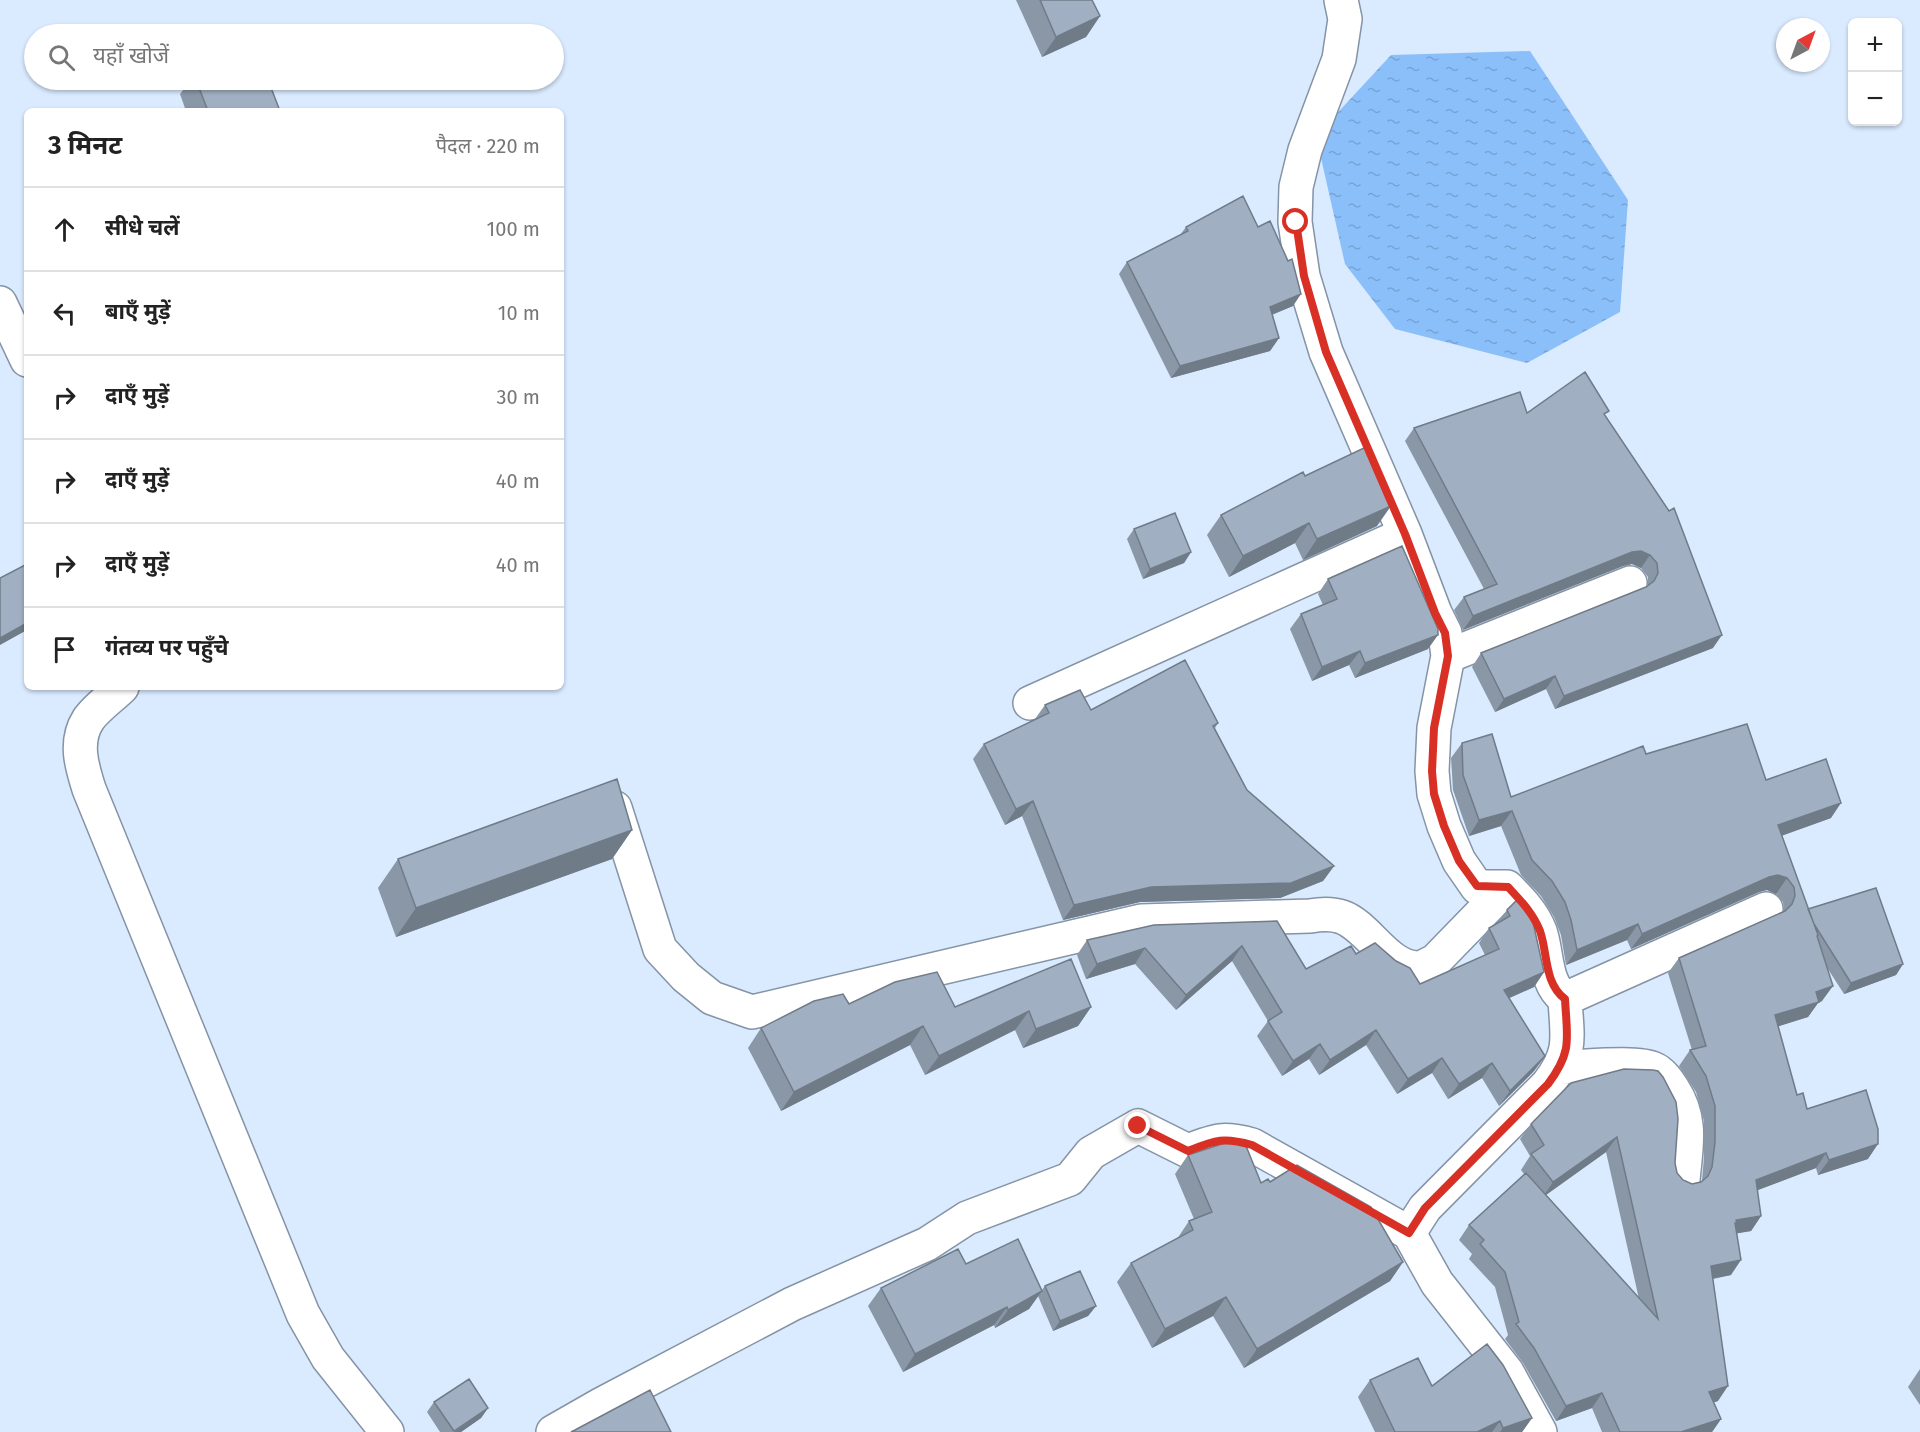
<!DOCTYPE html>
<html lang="hi">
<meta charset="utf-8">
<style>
body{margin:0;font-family:"Fira Sans","Noto Sans Devanagari",sans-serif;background:#f6f6f6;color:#222}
.controls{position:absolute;right:18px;top:18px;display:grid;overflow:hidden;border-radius:9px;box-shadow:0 2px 4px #0004}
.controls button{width:54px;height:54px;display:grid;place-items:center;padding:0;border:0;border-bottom:2px solid #e0e0e0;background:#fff;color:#222;font:30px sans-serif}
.compass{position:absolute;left:1776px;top:18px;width:54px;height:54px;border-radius:50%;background:#fff;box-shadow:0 2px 4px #0004;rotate:41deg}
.stop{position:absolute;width:18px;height:18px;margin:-14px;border:4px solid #d93025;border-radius:50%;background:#fff}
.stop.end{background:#d93025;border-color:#fff;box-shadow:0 2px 6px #0008}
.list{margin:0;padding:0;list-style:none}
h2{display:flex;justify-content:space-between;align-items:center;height:78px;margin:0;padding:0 24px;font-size:26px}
h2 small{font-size:20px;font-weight:400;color:#767676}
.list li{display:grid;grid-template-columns:39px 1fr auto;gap:18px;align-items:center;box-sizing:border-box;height:84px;padding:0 24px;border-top:2px solid #e0e0e0}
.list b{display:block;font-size:22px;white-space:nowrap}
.list em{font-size:20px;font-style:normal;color:#767676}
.icon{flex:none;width:33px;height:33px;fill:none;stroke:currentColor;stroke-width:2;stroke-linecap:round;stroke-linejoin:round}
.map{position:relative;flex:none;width:1920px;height:1432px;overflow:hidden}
.search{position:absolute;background:#fff;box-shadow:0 2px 4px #0004;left:24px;top:24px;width:540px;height:66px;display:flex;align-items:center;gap:15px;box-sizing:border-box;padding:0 21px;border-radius:33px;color:#767676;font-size:22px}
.panel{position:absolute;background:#fff;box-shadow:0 2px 4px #0004;left:24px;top:108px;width:540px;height:582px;border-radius:9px}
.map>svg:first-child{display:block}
.water{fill:url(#water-ripples)}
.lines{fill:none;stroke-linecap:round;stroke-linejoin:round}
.minor-casing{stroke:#8493a5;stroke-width:36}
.minor{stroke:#fff;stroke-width:33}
.wall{fill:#8a97a7;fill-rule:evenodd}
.shaded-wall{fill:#707b88}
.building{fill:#a0b0c2;stroke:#707b88;stroke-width:1.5}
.route{stroke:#d93025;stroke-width:8}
</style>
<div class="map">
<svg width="1920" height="1432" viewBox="0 0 1920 1432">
<defs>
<pattern id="water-ripples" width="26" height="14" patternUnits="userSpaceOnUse" patternTransform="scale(1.5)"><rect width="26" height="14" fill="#8bbff9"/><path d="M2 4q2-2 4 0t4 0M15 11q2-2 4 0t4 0" fill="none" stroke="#76a3d5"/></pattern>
</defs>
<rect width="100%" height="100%" fill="#daebff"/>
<path class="water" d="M1530,51l98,149 -8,112 -93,51 -132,-34 -50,-65 -29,-128 75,-81z"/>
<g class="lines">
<g class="minor-casing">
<path id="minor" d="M1341,0l4,19 -6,40 -34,91 -9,37 -1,35 8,54 23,76 79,182 30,79 10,20 3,23 -14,72 -2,43 2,23 10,32 15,35 18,26h30c14,14 26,26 33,44 8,23 4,52 25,68 2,39 8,52 -17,85l-123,124 -16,25 28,50 70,89 33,60
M0,303l27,57
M1448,656l182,-73
M122,687c-10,10 -27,22 -34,33 -14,22 -6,47 1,69l214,525 25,44 59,74
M1030,703l375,-169
M615,808l45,141 26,28 26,21 40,14 389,-91 169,-5c11,-2 21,-3 32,1 26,9 45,51 76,51 5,0 12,-5 17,-7l72,-74
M1565,999l201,-90
M1561,1067c21,0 77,-6 93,2 8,3 15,14 19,20 20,31 13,57 10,91
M553,1432l49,-28 190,-100 135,-60 40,-26 103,-39 21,-26 47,-27 50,25c28,-11 35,-14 64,-6l157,88"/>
</g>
<use href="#minor" class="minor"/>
</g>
<path class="wall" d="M1016,0h76l8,16 -14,21 -44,20z
M191,80h77l12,31h-94l-6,-17z
M1186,227l107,79 -21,9 7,23 -9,13 -99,27 -52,-104 8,-12 53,-27z
M1527,413l78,3 108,232 -158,61 -9,-20 -51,23 -23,-45 9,-14 165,-66 2,-1v-9l-7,-9 -9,-4 -9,2 -160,64 -9,-20 10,-13 20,-8 -79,-148 9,-13z
M1305,476l72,50 -74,34 -8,-17 -66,34 -22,-42 14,-20z
M1134,529l57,23 -7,11 -41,16 -16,-40z
M1328,579l100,70 -73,29 -6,-13 -37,16 -22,-52 11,-15 22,-9 -5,-11z
M1045,705l173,18 -3,5 32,62 87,76 -11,15 -43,17 -140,4 -77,18 -41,-104 -17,9 -32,-66 11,-15 51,-25z
M1462,743l49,54 135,-43 120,26 65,38 -50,18 27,73 95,55 -7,11 -52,19 -18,-28 -4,35 -4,2 -10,14 -30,9 19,69 10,14 61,50 -50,16 -2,-7 -59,22 4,26 -10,15 -14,2 -6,42 -18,4 5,122 -4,1 7,17 -9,13h-110l-10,-24 -36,13 -33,-58 -18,-24 3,-4 -13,-48 -26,-28 3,-5 -13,-14 10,-15 55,-51 -3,-4 9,-14 -10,-17 11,-15 40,-41 104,80 2,10 6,7 9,4 10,-3 2,-24v-36l-8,-29 -17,-26 11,-16h2l-24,-77 11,-15 105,-47 -1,-9 -7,-8 -9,-4 -8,2 -128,57 -4,-9 -61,25 -5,-30 -7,-18 -13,-21 -20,-21 -20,-49 -32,10 -16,-46 -2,-32zM1606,1152l33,147 -93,-104z
M632,830l-20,29 -216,78 -18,-49 20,-29z
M1507,910l37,62 -10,15 -25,11 36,58 -11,15 -35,35 -17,-28 -34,21 -16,-26 -35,21 -31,-49 -47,30 -10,-16 -27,17 -25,-40 11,-15 -36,-60 -56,49 -41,-46 -49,15 -9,-24 10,-15 190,-19 29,48 50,-15 64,30 65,-29 -6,-12 10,-15 8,-5z
M849,1004l106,3h136l-13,19 -55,22 -8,-18 -90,45 -15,-30 -129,66 -33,-63 13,-20z
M1188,1155l73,28 9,-1 133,80 -13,19 -146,87 -31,-52 -61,32 -35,-66 14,-19 46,-24 12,-18 5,-2 -19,-45z
M966,1264l75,27 4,-5 51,20 -8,10 -35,15 -15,-35 -9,13 -34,19 -1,-3 -91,47 -35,-66 13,-18z
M1920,1369v36l-12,-18z
M1370,1380l62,6 100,32 -10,14h-147l-17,-35z
M434,1402l54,6 -7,10 -20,14h-21l-13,-20z"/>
<path class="shaded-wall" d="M1100,16l-14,21 -44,20 14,-20z
M1301,294l-8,12 -32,13 9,-12z
M1279,338l-9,13 -99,27 9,-12z
M1391,506l-14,20 -74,34 14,-21z
M1309,523l-14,20 -66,34 14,-21z
M1641,551l9,4 -9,13 -9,-4 -9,2 -160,64 10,-14 159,-64z
M1191,552l-7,11 -41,16 7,-10z
M27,623v7l-27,15v-7z
M1438,635l-10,14 -73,29 10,-15z
M1722,635l-9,13 -158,61 9,-13z
M1360,651l-11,14 -37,16 10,-14z
M1555,676l-9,13 -51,23 9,-13z
M1033,801l-11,15 -17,9 11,-16z
M1841,803l-10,15 -64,23 11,-16z
M1512,811l-11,15 -32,10 10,-16z
M632,830l-20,29 -216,78 20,-29z
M1334,866l-11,15 -43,17 -140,4 -77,18 11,-15 77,-18z
M1778,875l9,3 -11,16 -9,-4 -8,2 -128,57 11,-15 127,-57z
M1638,924l-11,16 -61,25 11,-15z
M1242,946l-10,15 -56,49 10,-15z
M1145,948l-10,16 -49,15 11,-15z
M1903,964l-7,11 -52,19 7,-11z
M1544,972l-10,15 -40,18 10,-15z
M1833,986l-11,15 -4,2 -10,14 -44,14 11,-16 41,-23z
M1091,1007l-13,19 -55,22 13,-19z
M1029,1011l-14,19 -90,45 14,-19z
M923,1026l-13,19 -129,66 13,-19z
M1376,1030l-10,15 -47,30 11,-15z
M1320,1044l-11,15 -27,17 11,-15z
M1545,1056l-11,15 -35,35 11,-15z
M1442,1058l-10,15 -35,21 11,-15z
M1492,1063l-10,15 -34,21 11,-15z
M1617,1137l-11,15 -63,45 10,-15z
M1878,1144l-10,15 -50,16 11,-15z
M1826,1153l-10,15 -71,27 11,-15z
M1761,1216l-10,15 -23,4 8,-15z
M1741,1260l-10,15 -31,6 11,-15z
M1403,1262l-13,19 -146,87 13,-19z
M1042,1291l-13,18 -34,19 13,-18z
M1226,1297l-13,19 -61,32 13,-19z
M1096,1306l-8,10 -35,15 7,-10z
M1007,1307l-13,18 -91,47 12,-18z
M1728,1386l-10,15 -19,6 10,-15z
M1602,1393l-10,15 -36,13 10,-15z
M488,1408l-7,10 -20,14h-7z
M1532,1418l-10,14h-22l3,-4z
M1721,1419l-9,13h-31z
M1500,1421l-8,11h-15z"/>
<path class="building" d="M1040,0h52l8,16 -44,21z
M196,80h72l12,31h-72z
M1243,196l15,31 12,-6 18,40 4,-2 9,35 -31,13 9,31 -99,28 -53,-104 61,-31 -2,-4z
M1585,372l24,39 -5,3 65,97 5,-3 48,127 -158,61 -9,-20 -51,23 -23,-46 165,-66 8,-6 4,-8 -1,-10 -7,-8 -9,-4 -9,1 -159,64 -9,-19 33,-13 -83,-156 106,-36 7,21z
M1366,447l25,59 -74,33 -8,-16 -66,33 -22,-41 82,-43 2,4z
M1175,513l16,39 -41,17 -16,-40z
M1402,546l36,83v6l-73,28 -5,-12 -38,16 -21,-53 36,-15 -9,-20z
M27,564v59l-27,15v-60z
M1185,660l33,63 -5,3 34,64 87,76 -43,17 -140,4 -77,18 -41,-104 -17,8 -32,-65 65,-31 -4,-8 35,-15 11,20z
M1747,724l19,56 60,-21 15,44 -63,22 40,110 -1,1 16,50 -17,6 3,10 -44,13 22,80 6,-2 4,16 59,-19 12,39v15l-49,16 -3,-7 -70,27 5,36 -25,4 1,3h-2l6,37 -30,6 17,120 -19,6 12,27 -40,13h-61l-18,-39 -36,13 -32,-58 -18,-24 3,-2 -14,-50 -25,-28 4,-4 -15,-15 57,-52 132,146 -41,-182 -64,45 -22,-28 13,-9 -13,-21 40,-41 53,-14 29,1 5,1 5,6 13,25 2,17 -3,44 2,10 6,7 9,4 9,-2 7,-6 4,-9 3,-25v-36l-9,-30 -16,-26 16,-4 -27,-88 106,-47 7,-7 3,-8 -1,-9 -7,-9 -9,-3 -9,2 -127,57 -4,-10 -61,26 -6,-30 -6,-18 -13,-21 -20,-21 -20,-49 -33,9 -16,-45 -1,-32 30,-9 19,63 132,-51 3,8z
M617,779l15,51 -216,78 -18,-49z
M1876,888l27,76 -52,19 -37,-59 -6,-15z
M1518,899l15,23 11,50 -40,18 41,66 -35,35 -18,-28 -33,21 -17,-26 -34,21 -32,-49 -46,30 -10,-16 -27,17 -25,-40 14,-9 -40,-66 -56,49 -41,-47 -48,16 -10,-24 67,-15 123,-4 29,48 45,-23 5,8 19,-11 21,18 14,7 10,16 79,-35 -10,-21 21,-12 -3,-6z
M1071,959l20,48 -55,22 -7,-18 -90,45 -16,-30 -129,66 -33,-64 53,-27 29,-7 6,10 46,-22 42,-10 18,35z
M1231,1141h13l17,42 7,-4 2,3 27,-17 74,42 32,55 -146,87 -31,-52 -61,32 -34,-66 62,-33 -4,-9 23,-9 -24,-57z
M1018,1239l24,52 -34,19 -1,-3 -92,47 -34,-66 77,-39 8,15z
M1080,1271l16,35 -36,15 -15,-35z
M1487,1344l16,21 29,53 -29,10 -3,-7 -23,11h-82l-25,-52 48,-22 14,28z
M469,1379l19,29 -34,23 -20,-29z
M650,1390l21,42h-100l4,-2z"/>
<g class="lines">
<path class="route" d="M1138,1126l50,25c28,-11 35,-14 64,-6l157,88 16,-25 123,-124c25,-33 19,-46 17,-85 -21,-16 -17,-45 -25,-68 -7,-18 -19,-30 -32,-44l-31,-1 -18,-25 -15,-35 -10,-32 -2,-23 2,-43 14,-72 -3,-23 -10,-20 -30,-79 -79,-182 -22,-76 -8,-54"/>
</g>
</svg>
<div class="controls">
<button>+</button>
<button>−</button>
</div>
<svg class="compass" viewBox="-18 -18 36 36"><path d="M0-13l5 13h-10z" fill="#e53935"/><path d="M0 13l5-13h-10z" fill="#767676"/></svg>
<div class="stop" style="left:1296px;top:222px"></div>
<div class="stop end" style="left:1138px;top:1126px"></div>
<div class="search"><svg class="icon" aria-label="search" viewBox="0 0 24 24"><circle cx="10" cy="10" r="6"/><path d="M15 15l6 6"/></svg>यहाँ खोजें</div>
<section class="panel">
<h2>3 मिनट<small>पैदल · 220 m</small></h2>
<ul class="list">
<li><svg class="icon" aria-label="ahead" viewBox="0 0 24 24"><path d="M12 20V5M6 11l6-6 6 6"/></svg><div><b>सीधे चलें</b></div><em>100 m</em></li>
<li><svg class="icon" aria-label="left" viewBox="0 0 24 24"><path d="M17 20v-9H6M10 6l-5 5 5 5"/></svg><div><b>बाएँ मुड़ें</b></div><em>10 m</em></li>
<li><svg class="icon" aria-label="right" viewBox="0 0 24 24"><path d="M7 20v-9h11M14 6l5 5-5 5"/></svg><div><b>दाएँ मुड़ें</b></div><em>30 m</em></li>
<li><svg class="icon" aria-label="right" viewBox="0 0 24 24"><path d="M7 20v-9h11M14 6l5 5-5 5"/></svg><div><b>दाएँ मुड़ें</b></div><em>40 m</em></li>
<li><svg class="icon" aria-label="right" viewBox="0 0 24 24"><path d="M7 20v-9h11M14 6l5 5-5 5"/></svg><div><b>दाएँ मुड़ें</b></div><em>40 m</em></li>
<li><svg class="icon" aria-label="arrive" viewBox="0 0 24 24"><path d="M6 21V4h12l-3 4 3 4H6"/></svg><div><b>गंतव्य पर पहुँचे</b></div></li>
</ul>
</section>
</div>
